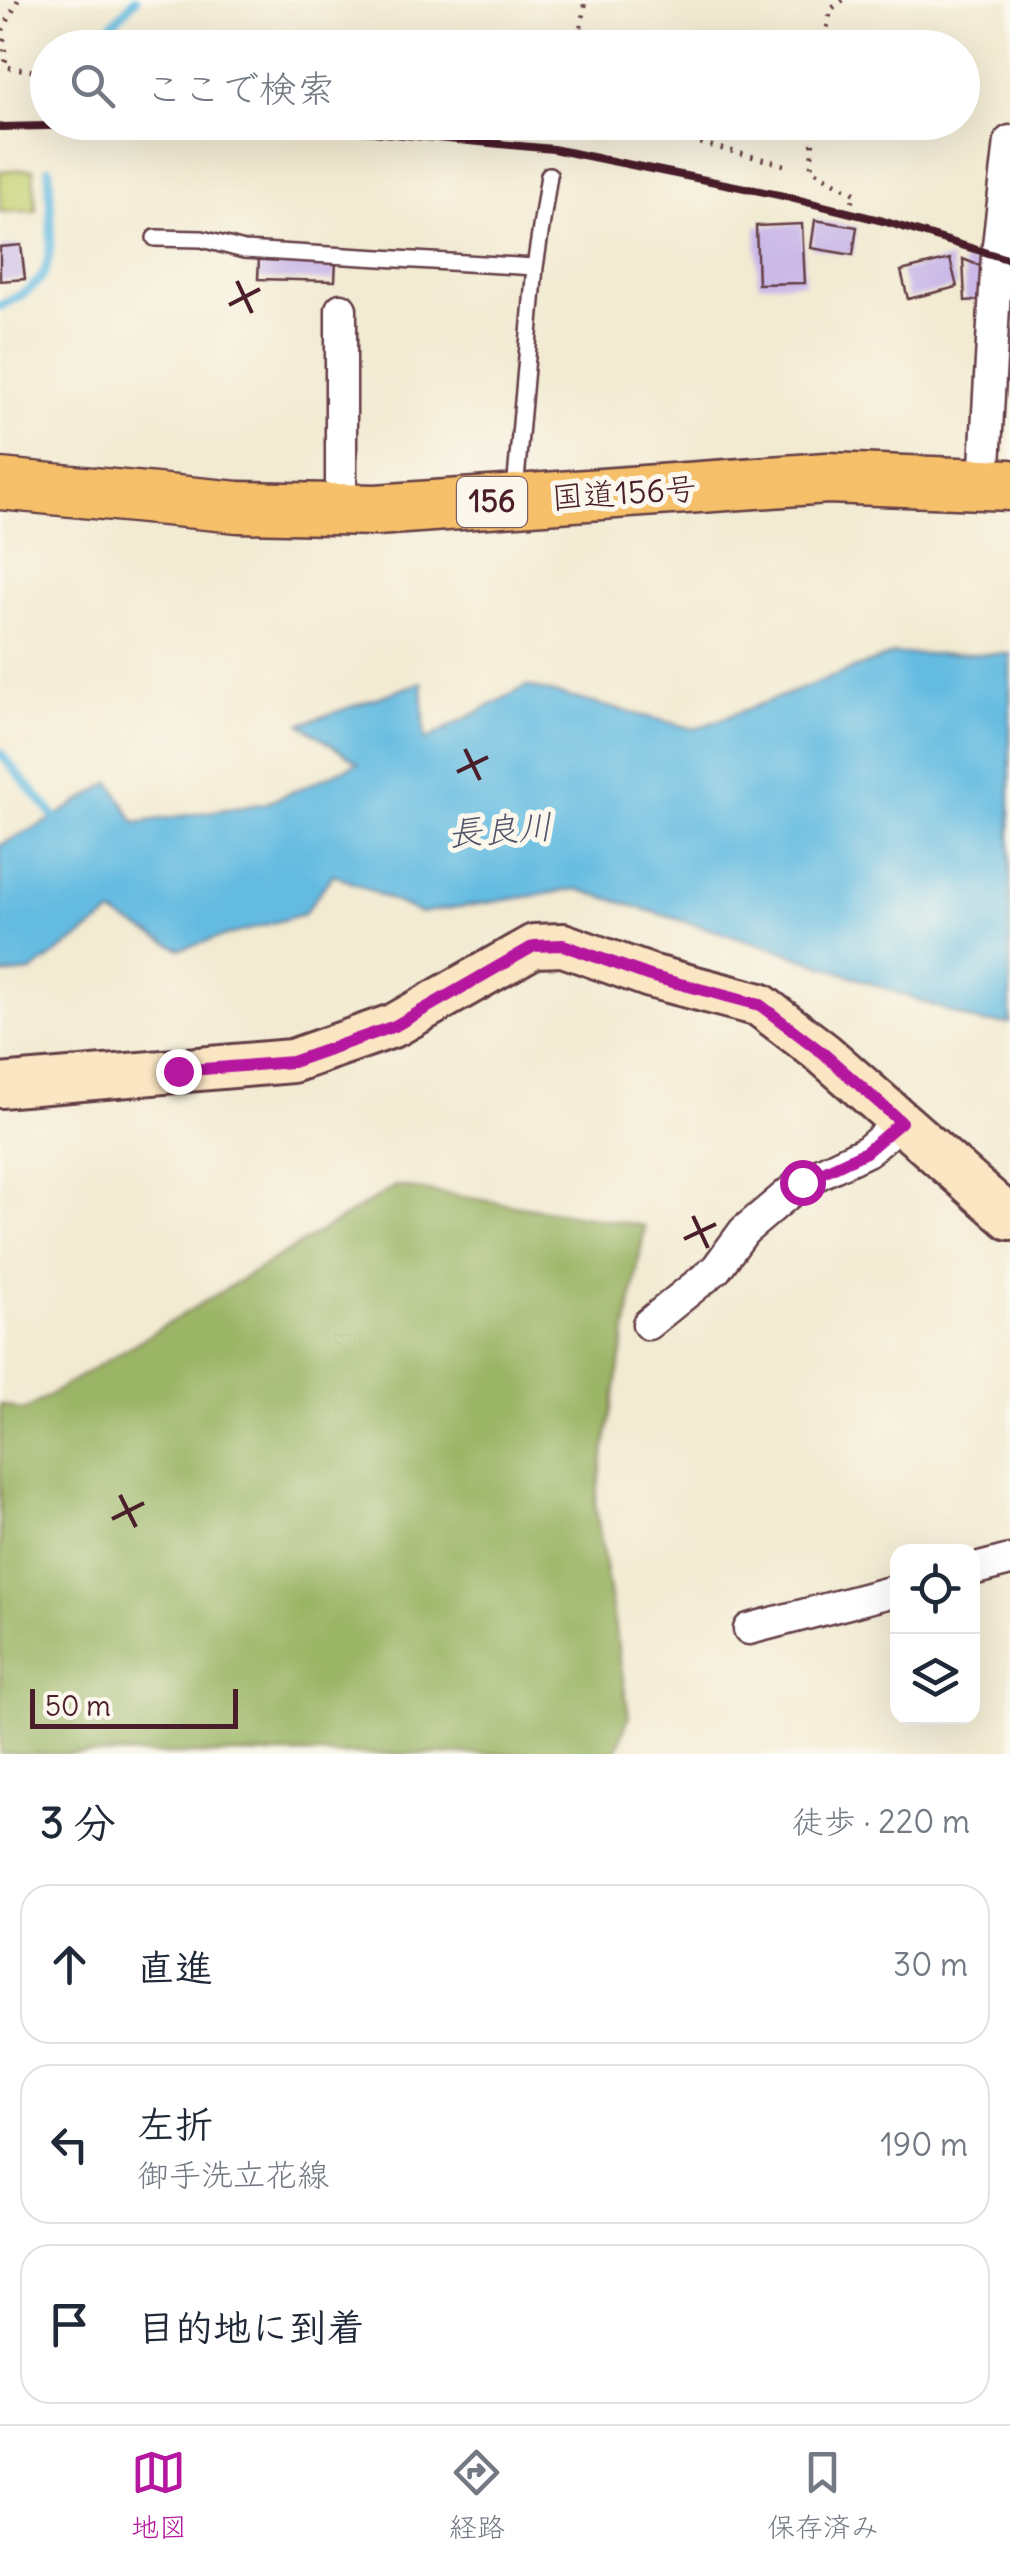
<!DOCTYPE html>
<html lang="ja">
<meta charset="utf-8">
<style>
body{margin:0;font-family:Delius,"Klee One",sans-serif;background:#f2f2f3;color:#1f2937}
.controls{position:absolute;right:30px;bottom:30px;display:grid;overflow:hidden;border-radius:20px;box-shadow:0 10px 40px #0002}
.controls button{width:90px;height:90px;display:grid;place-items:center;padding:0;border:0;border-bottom:2px solid #e0e1e3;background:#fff;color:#1f2937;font:50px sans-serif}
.scale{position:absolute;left:30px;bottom:25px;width:208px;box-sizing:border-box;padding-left:10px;border:5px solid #4a1f2b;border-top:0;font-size:28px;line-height:35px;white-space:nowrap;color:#4a1f2b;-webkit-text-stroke:8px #fbf7ec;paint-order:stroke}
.stop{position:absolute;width:30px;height:30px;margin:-22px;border:8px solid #b5179e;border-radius:50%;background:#fff}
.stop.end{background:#b5179e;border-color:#fff;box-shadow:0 2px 10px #0008}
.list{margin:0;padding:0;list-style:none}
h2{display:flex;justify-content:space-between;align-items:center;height:130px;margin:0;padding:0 40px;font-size:42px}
h2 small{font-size:32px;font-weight:400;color:#747a83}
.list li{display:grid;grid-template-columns:65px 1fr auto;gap:30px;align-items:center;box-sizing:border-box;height:160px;margin:0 20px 20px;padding:0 20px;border:2px solid #e0e1e3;border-radius:30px}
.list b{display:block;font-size:38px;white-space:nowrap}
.list p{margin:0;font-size:32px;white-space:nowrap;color:#747a83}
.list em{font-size:32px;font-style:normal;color:#747a83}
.icon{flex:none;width:55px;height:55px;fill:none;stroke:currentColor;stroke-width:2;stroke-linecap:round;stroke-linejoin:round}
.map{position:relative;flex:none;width:1010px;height:1754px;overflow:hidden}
.search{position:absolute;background:#fff;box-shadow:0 10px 40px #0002;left:30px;right:30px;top:30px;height:110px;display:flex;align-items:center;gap:25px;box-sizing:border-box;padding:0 35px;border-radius:55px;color:#747a83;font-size:38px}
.sheet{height:670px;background:#fff}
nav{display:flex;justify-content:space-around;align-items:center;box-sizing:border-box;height:140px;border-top:2px solid #e0e1e3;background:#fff;font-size:28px;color:#747a83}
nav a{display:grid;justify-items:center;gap:5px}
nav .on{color:#b5179e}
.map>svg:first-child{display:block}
.green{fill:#c4d375;stroke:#877950;stroke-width:2.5}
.forest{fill:#9bb566;stroke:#726a48;stroke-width:2.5}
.water{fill:#64bbe1;stroke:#576d86;stroke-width:2.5}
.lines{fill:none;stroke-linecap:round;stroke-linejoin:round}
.stream{stroke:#64bbe1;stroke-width:9}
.building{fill:#cbb9e8}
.service-casing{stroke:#633d44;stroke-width:20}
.minor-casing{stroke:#633d44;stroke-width:35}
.secondary-casing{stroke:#633d44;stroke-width:48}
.trunk-casing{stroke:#633d44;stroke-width:55}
.path{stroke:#633d44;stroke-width:5;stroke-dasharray:2.5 8;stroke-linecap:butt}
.service{stroke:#fff;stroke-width:15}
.minor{stroke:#fff;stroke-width:30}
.secondary{stroke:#fbe6c4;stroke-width:42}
.trunk{stroke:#f6c06b;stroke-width:50}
.rail{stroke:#4a1f2b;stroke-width:8}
.route{stroke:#b5179e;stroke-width:12}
.ticks{fill:none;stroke:#4a1f2b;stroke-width:4}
.labels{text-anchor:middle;stroke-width:10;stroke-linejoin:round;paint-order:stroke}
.shield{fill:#fbf7ec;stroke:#7f6065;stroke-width:2.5}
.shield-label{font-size:30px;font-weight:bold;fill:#4a1f2b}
.street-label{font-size:32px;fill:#4a1f2b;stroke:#fbf7ec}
.water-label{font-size:35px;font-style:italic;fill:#53566b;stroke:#fbf7ec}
</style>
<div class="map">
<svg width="1010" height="1754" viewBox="0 0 1010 1754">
<rect width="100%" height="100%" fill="#fbf7ec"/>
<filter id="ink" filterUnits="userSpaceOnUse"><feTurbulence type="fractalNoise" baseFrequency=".01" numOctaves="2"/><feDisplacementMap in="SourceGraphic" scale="20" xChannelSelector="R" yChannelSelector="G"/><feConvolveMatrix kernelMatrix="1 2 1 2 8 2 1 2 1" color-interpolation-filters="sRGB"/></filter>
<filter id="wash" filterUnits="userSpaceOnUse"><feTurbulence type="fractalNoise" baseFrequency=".0048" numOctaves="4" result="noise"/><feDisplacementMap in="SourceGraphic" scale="40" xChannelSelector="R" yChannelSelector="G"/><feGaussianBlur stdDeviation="2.25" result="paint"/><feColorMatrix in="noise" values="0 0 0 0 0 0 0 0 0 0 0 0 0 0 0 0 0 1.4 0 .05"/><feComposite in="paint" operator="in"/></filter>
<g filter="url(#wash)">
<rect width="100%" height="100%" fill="#f2ead1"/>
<path class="green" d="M33,169l3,42 -36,1v-41z"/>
<path class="forest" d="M396,1186l249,40 -50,277 34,213 -14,38h-615v-350l23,7z"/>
<path class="water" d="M893,654h117v369h-29l-201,-73 -203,-61 -157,24 -87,-39 -29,40 -124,35 -68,-35 -81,58 -31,3v-130l43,-21 68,-42 24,41 132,-20 91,-40 -57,-39 121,-42 3,58 102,-54 168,43z"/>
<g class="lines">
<path class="stream" d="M90,48l45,-48
M0,306c14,-8 30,-14 40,-27 17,-21 9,-83 9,-110
M0,753l60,70"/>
</g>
<g id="blocks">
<path class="building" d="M815,220l42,7 -4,28 -42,-7z
M802,224l3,59 -47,1 -2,-58z
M21,245l4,34 -25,2v-34z
M259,258l77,2 -1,21 -77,-2z
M950,259l7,28 -49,12 -7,-28z
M963,259l27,11v29l-25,2z"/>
</g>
</g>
<g filter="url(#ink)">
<use href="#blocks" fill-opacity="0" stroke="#633d44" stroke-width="2.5"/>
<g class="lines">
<g class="service-casing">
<path id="service" d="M155,238l47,1 42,11 291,17 14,-92
M515,491l20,-224"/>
</g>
<g class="minor-casing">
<path id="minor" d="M341,309v200
M984,483l13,-229 13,-113
M648,1324l68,-55 28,-38 58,-49 65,-31 34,-29
M972,1570l38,-10
M749,1629l149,-39"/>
</g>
<g class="secondary-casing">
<path id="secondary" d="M0,1086l292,-25 103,-36 139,-79 29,-1 87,31 110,29 64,49 186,164"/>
</g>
<g class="trunk-casing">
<path id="trunk" d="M0,484l238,23 138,3 451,-32 183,7"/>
</g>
<path class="path" d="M18,0l-15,30 3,37 42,6
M577,48l9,-48
M823,48l8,-39 12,-9
M619,122l166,43
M814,122l-3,47 45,25 -4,8"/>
<use href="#service" class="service"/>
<use href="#minor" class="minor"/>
<use href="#secondary" class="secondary"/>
<use href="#trunk" class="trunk"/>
<path class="rail" d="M0,127l188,-4 154,6 211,20 226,46 104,26 127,39"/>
</g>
</g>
<g class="lines" filter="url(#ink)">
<path class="route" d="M178,1071l114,-9 103,-36 139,-80 29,-1 87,31 110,29 64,49 77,68 -35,30 -64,30"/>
</g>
<path class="ticks" d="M237,281l15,32M229,305l31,-16M465,749l15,31M457,772l31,-15M693,1216l15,32M684,1239l32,-15M120,1495l16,32M112,1519l32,-16"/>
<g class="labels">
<rect class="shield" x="457" y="477" width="70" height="50" rx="8"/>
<g class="shield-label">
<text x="492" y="512">156</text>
</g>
<g class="street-label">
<text transform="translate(624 493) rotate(-4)" y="11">国道156号</text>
</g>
<g class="water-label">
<text transform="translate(500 830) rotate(-4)" y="12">長良川</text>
</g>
</g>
</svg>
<div class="controls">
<button><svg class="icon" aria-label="locate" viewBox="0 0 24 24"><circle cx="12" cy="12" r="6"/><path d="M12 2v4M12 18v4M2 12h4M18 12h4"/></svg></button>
<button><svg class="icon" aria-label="layers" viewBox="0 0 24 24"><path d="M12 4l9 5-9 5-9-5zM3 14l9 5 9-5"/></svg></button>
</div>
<div class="scale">50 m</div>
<div class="stop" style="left:802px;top:1182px"></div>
<div class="stop end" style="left:178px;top:1071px"></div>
<div class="search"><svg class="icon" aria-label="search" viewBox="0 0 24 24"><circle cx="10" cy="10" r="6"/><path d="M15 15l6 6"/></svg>ここで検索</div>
</div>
<section class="sheet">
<h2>3 分<small>徒歩 · 220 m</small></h2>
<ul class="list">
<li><svg class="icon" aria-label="ahead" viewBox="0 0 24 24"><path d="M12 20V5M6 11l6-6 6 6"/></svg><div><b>直進</b></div><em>30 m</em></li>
<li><svg class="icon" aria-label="left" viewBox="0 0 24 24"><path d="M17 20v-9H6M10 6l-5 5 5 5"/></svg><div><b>左折</b><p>御手洗立花線</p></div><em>190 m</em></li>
<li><svg class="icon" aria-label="arrive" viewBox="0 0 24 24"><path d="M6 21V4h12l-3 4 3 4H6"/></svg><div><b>目的地に到着</b></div></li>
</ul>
</section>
<nav>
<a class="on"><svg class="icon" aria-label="map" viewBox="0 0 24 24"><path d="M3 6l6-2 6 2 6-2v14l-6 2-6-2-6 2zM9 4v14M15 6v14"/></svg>地図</a>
<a><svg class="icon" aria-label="directions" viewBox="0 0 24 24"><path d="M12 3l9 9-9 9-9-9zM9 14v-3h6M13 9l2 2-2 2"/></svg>経路</a>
<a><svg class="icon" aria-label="saved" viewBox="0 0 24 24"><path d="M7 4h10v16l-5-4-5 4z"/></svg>保存済み</a>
</nav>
